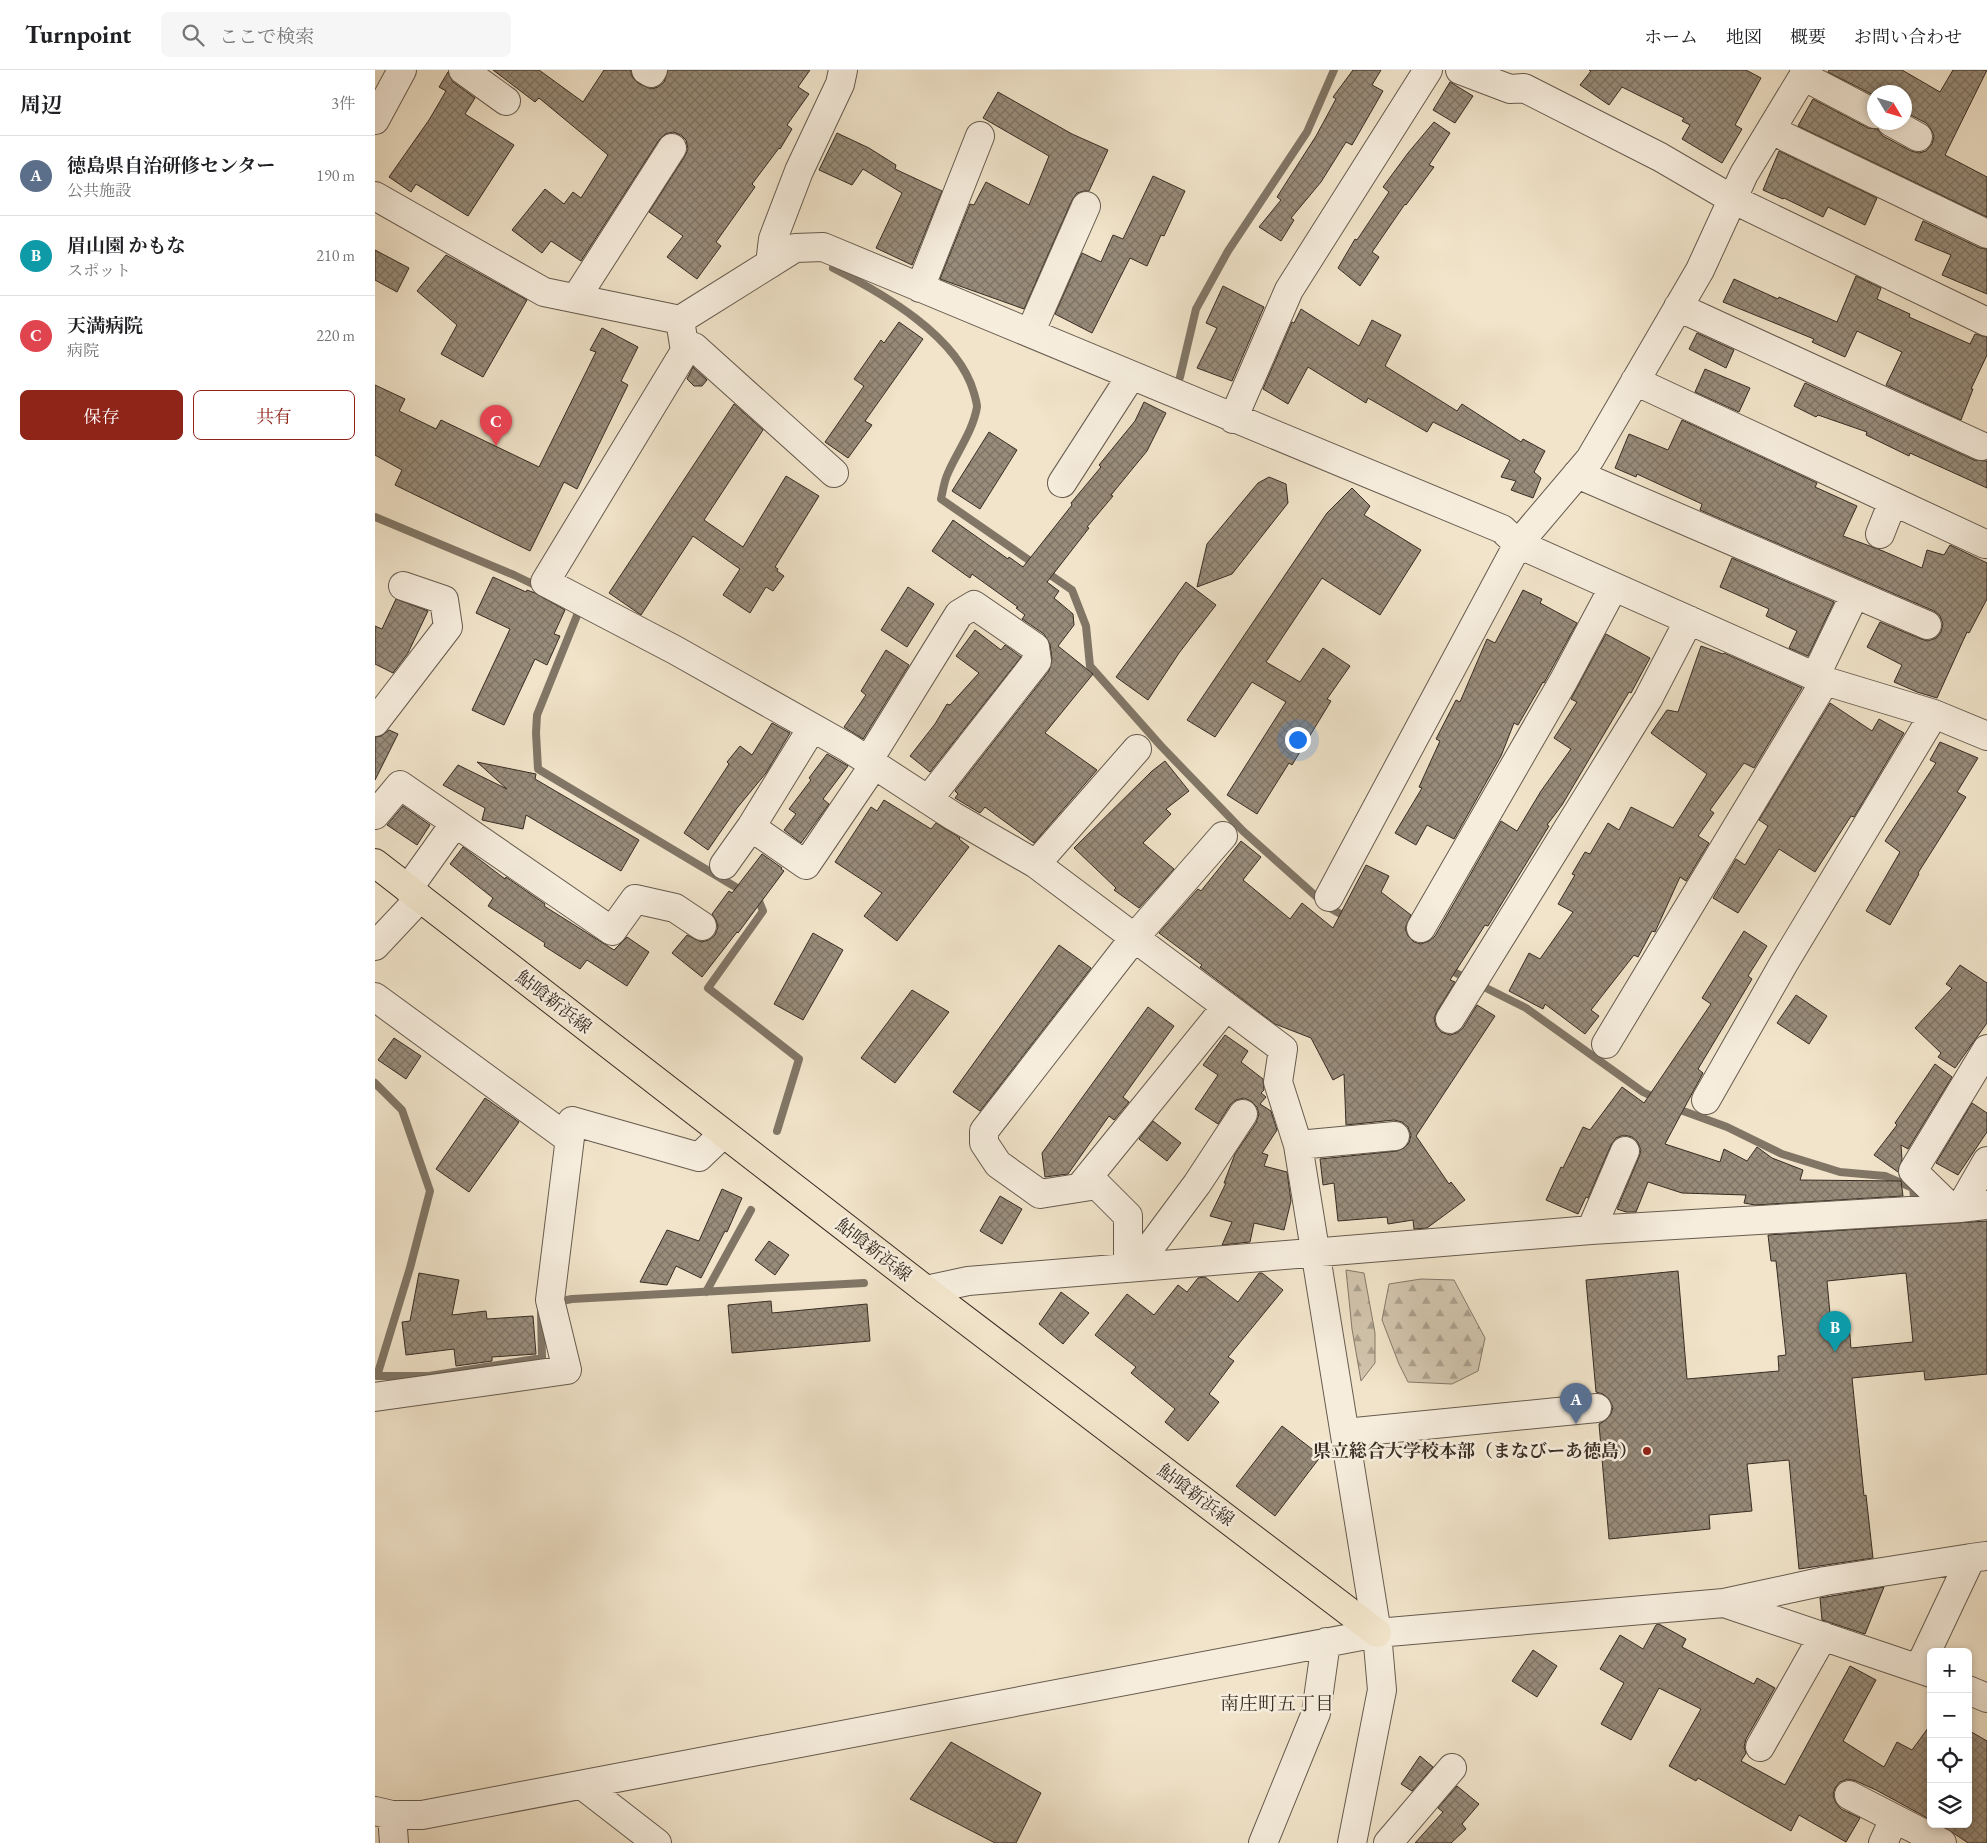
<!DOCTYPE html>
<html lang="ja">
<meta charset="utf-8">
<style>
body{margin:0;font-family:"EB Garamond","Noto Serif JP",serif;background:#f6f6f6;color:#202124}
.controls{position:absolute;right:15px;bottom:15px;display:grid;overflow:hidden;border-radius:8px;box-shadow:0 2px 8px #0003}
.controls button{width:45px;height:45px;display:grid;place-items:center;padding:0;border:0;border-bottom:1px solid #e0e0e0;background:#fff;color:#202124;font:25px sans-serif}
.compass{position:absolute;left:1492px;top:15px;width:45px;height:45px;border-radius:50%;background:#fff;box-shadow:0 2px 8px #0003;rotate:128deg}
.you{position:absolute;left:922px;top:669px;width:18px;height:18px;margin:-12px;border:4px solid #fff;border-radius:50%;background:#1a73e8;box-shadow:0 0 0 8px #1a73e833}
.badge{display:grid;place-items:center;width:32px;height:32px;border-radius:50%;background:#8f2418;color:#fff;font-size:16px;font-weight:700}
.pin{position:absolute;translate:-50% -41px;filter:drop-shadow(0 1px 2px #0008)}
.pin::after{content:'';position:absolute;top:26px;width:18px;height:15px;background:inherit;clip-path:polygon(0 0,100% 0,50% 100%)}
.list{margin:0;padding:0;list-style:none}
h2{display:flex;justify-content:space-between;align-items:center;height:65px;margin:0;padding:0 20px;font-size:21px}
h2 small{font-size:16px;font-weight:400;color:#757577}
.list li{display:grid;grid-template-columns:32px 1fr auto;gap:15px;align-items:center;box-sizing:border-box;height:80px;padding:0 20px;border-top:1px solid #e0e0e0}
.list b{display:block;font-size:19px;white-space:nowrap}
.list p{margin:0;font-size:16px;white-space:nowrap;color:#757577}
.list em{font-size:16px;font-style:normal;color:#757577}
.actions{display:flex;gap:10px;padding:15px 20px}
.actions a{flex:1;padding:11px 0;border:1px solid #8f2418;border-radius:8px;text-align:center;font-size:18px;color:#8f2418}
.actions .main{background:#8f2418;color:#fff}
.icon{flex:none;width:28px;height:28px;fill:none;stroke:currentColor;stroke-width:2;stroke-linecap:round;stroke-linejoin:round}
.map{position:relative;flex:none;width:1612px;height:1773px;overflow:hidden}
header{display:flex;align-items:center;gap:30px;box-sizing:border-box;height:70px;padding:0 25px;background:#fff;border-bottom:1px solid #e0e0e0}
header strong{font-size:24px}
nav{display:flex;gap:28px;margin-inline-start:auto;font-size:18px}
.search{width:350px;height:45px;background:#f6f6f6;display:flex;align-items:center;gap:12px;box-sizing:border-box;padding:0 18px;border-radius:8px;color:#757577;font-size:19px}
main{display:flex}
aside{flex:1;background:#fff}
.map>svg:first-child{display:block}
.forest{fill:url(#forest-firs);stroke:#857969}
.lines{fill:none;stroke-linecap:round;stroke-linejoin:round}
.stream{stroke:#817666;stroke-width:8}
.building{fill:url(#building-cross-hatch);stroke:#382d24;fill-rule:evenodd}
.minor-casing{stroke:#665b4e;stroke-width:30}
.major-casing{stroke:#382d24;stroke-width:30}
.minor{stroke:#f6eddd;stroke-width:28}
.major{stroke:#f1e4ca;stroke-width:28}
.poi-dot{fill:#8f2418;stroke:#f6eddd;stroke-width:2}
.labels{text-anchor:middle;stroke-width:5;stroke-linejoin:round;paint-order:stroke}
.street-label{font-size:18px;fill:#382d24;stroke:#f6eddd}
.poi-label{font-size:18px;font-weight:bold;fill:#382d24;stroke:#f6eddd;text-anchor:end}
.neighbourhood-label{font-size:19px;fill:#382d24;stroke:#f6eddd}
</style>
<header>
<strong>Turnpoint</strong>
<div class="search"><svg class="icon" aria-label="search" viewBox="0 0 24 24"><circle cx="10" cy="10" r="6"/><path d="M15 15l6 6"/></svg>ここで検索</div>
<nav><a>ホーム</a><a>地図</a><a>概要</a><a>お問い合わせ</a></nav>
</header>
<main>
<aside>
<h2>周辺<small>3件</small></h2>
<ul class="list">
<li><span class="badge" style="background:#5c6f8a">A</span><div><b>徳島県自治研修センター</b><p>公共施設</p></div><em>190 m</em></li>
<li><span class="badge" style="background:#0f9aa8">B</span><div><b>眉山園 かもな</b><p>スポット</p></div><em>210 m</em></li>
<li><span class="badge" style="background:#e0444e">C</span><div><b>天満病院</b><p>病院</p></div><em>220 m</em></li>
</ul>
<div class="actions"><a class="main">保存</a><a>共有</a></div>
</aside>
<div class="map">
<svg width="1612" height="1773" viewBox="0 0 1612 1773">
<defs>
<pattern id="forest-firs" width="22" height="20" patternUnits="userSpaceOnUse" patternTransform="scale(1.25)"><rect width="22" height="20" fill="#d2c5ae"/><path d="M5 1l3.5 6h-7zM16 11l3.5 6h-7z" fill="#aba08d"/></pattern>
<pattern id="building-cross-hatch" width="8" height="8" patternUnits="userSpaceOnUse" patternTransform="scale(1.25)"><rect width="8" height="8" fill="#988c7a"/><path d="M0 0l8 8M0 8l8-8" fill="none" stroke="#7d7364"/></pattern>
</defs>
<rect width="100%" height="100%" fill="#f1e4ca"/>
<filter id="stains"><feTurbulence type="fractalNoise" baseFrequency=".004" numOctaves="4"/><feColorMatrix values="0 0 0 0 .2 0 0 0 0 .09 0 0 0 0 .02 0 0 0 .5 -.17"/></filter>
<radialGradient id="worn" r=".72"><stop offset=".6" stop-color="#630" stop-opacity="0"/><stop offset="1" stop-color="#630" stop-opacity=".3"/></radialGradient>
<path class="forest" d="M971,1200l18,3 11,60v30l-14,18 -9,-52z
M1046,1209l33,1 31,58 -7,33 -26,13 -44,-2 -9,-18 -17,-44 7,-36z"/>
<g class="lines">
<path class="stream" d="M458,198c49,25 125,68 141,125 1,4 3,10 3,14 -4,24 -20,45 -29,66 -4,8 -5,18 -7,26l131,91 14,36 4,40 71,80 82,85 85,76 20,11
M805,307l16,-68 32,-58 79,-119 27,-62
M0,447l139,58 27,13
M203,537l2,1 -43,107 -1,18 2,36 221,132 4,10 -55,77 91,71 -22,72
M1073,899l78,39 117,84 15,7
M0,1013l27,27 28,81 -20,77 -33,108h52l113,-18 -1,-46
M1300,1038l52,19 55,27 58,18 45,4 28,12 1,9
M331,1222l45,-82
M181,1232l16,-3 292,-16"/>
</g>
<path class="building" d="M118,0h46l44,32 21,-32h26l3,8 5,5 13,6 7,-2 6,-5 4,-12h142l-12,17 11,7 -22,31 5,4 -12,20 -1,-1 -27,36 3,3 -39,55 5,4 -24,33 -30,-22 16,-21 -34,-24 36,-56 3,-7 -2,-9 -5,-5 -8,-3 -8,2 -6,6 -78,121 -30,-20 -9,12 -30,-23 33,-41 19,15 9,-12 8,6 27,-43 -69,-57 -4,4z
M978,0h28l-9,15 11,6 -31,54 -6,-3 -25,40 -30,36 3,2 -13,21 -22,-14 22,-27 -4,-3 39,-61 20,-37 -3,-2z
M1214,0h157l15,8 -26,47 7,4 -20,34 -40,-24 8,-14 -8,-4 2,-3 -62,-31 -13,18 -29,-20 11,-14z
M1454,0h73l38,22 13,-22h34l-42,85 42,22v40l-189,-91 15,-27 55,29 9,1 6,7 28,15 8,2 7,-2 6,-7 2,-8 -3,-7 -5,-6 -21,-11v-20h-30v4l-47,-24z
M73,2l5,10 22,16 -10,16 49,31 -46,71 -52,-32 -5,8 -22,-15 40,-57 17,-29 -7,-4z
M1075,12l23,14 -18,27 -22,-13z
M623,22l74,42 36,16 -19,41h-5l-7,2 -5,7 -48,109 -84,-30 30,-75 4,1 12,-23 43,23 20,-49 -66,-38z
M1059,52l16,11 -21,32 5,2 -28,38 -1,-1 -33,48 7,5 -19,29 -22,-18 17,-29 2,1 32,-48 -6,-5 25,-34z
M462,63l32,15 27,17 -1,4 47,22 -30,74 -36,-17 26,-55 -39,-24 -11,16 -33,-15z
M1404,81l98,47 -12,27 -37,-18 -5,10 -39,-19 -1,1 -20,-9z
M778,106l32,15 -21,45 -3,-1 -14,31 -17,-8 -38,75 -37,-19 27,-61 19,9 12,-27 10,4z
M1548,151l57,27 7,1v45l-45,-19 9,-20 -36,-15z
M0,180l34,18 -12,24 -22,-12z
M71,185l81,45 -44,77 -42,-23 16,-29 -40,-34z
M1481,206l25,12 -4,11 33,15 -1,3 61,27 5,-10 12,3v18l-16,34h2l-12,31 -75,-35 16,-33 -45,-21 -12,26 -33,-15 2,-3 -91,-37 11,-23 44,20 1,-2 58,25z
M848,216l41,21 -32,74 -35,-13 20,-40 -11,-5z
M926,239l58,37 13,-26 29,15 -16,31 72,45 5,-7 59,38 2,-3 22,12 -11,21 7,6 -8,20 -22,-8 5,-9 -15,-4 9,-17 -77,-38 -6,10 -59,-34 -2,5 -58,-36 -20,37 -25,-15 29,-67 2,1z
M524,252l24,17 -58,82 7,4 -24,33 -23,-16 39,-56 -10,-7 27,-39 3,3z
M227,258l36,19 -17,34 7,4 -51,104 -13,-7 -34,69 -135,-66 7,-15 -27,-15v-70l30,14 -6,12 37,18 5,-9 98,47 57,-115 -6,-2z
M1322,263l37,17 -8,18 -37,-19z
M318,297l14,13 -5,6h-8l-7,-7z
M1330,299l45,19 -11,24 -44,-20z
M1430,313l169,77 13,1v27l-77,-35 -1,3 -43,-21 1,-3 -49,-17 -2,2 -22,-11z
M769,332l22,11 -19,38 -36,44 2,1 -26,31 2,1 -42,54 12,9 -5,7 19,16 1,11 -16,21 35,28 -48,59 52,37 -63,73 -49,-36 -5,6 -25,-15 3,-4 -3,-3 94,-120 3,-12 -2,-15 -6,-10 -22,-15 3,-4 -9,-7 2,-1 -46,-33 -2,4 -38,-27 21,-31 55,39 1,-2 14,10 49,-62 -1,-2 30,-36 -2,-2 36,-44z
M359,334l29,26 -59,90 39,27 43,-71 33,20 -44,71 3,2 -1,2 7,5 -11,15 -7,-4 -16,26 -27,-18 17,-26 -47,-33 -52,79 -32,-22z
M1307,350l135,63 -2,4 42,19 -14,30 40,15 39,17 5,-18 17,5 6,-10 37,18v36l-18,34 -2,-1 -30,66 -20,-6 -23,-10 8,-17 -35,-18 13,-25 41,17 7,2 8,-3 5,-6 2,-8 -3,-8 -6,-5 -234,-101 2,-6 -65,-30 -1,3 -21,-9 14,-34 39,16z
M614,362l28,18 -37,59 -28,-18z
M894,407l17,7 2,19 -56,71 -35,13 10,-43 51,-61z
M977,418l18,18 -6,9 57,35 -41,65 -58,-37 -56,84 34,20 23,-34 27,18 -23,33 4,2 -39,64 -3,-2 -32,51 -30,-19 59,-93 -34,-20 -37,55 -28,-17 140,-207z
M1357,488l102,44 -26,54 -19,-8 8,-17 -31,-15 3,-7 -49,-22z
M118,507l33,15 1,-2 8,3 30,17 -11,24 6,2 -13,29 -12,-6 -31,66 -32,-15 38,-81 -34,-16z
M811,512l30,23 -37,48 -31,47 -32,-23z
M533,517l26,17 -27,43 -26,-17z
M1148,520l19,9 -2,4 37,20 -33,60 -1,-1 -25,43 -4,-2 -13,33 -47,83 -27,-14 -11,20 -21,-12 27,-45 -3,-1 21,-46 -4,-2 20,-39 4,2 27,-63 8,4z
M21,529l32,12 -20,42 -15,20 -18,-9v-38l7,3z
M600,560l26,20 4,-5 16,12 -91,115 -20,-16 25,-32 12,-20 3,1 29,-32 -23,-17z
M1231,564l44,24 -19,35 -2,-1 -67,113 -15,20 2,1 -61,100 -3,-1 -35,55 5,2 -18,29 -3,7 2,8 5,6 9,3 7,-2 6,-5 14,-23 18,11 -79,120 33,48 2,-2 14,18 -38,28 -13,1 -1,-9 -25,4 -1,-7 -49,4 -4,-38 -11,2 -3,-26 77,-8 7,-3 5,-5 2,-8 -3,-8 -6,-5 -8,-2 -48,5 -2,-51 -11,6 -22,-42 -36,-14 -75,-57 2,-2 -43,-32 39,-44 3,2 40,-50 20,16 -18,23 47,39 12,-16 31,25 33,-63 23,11 -8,16 30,23 -6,13 3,8 6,6 7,2 8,-3 6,-5 66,-115 16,10 24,-40 30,-42 -17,-11 23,-36 -6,-3z
M1326,576l22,8 1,-1 78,35 -48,80 -10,-5 -34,47 4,3 -16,23 11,7 -23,38 -6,-4 -25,55 -3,-1 -14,26 -4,-2 -43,55 8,6 -14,18 -40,-30 -2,5 -34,-18 20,-38 11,6 33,-47 -15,-8 17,-29 -3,-1 13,-22 5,2 18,-31 11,7 12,-23 42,21 34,-54 -56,-41 16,-23 11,2z
M511,580l23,15 -46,74 -19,-12 22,-32 -5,-4z
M1455,633l42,28 7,-12 25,14 -50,84 -3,-1 -36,56 -36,-23 -41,64 -25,-15 23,-39 9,6 23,-39 -9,-6z
M397,653l18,10 -24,40 -29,35 -29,42 -24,-17 45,-69 -2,-2 13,-16 12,9z
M14,660l9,4 -23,46v-43l6,-1z
M1565,672l38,16 -21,34 9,5 -48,76 1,1 -29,51 -24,-14 34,-59 -15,-11 51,-78 -6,-3z
M452,684l21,12 -25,33 6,5 -28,39 -17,-13 12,-16 -7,-5 22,-29 -2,-2z
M790,691l24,30 -23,18 5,5 -28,29 31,26 -35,39 -25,-18 2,-2 -42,-40 78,-77z
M102,692l59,12 -1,5 104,61 -18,31 -95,-56 -3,14 -41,-9 3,-12 -42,-23 15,-20 49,24z
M509,730l47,29 5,-6 24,15 -1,1 10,8 -72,94 -33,-25 18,-23 -47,-31 36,-55 6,4z
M28,736l27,19 -13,20 -30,-20z
M88,777l42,32 1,-2 39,27 -1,2 70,44 13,-13 22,15 -22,34 -40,-26 -7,9 -36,-23 1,-3 -57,-37 5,-8 -43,-34z
M387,784l20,14 -1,1 3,2 -46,62 -1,-1 -35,45 -30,-24 15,-18 14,7 8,-2 6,-5 3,-8 -2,-7 -4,-6 17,-23 3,2z
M1369,861l23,15 -19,30 4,3 -54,90 5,4 -38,71 55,18 4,-13 23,12 10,-14 15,11 31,12 -3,10 101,1 2,15 -148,9 -11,-2 2,-8 -64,-2 -34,-11 -12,30h-10l-9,-3 22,-52 2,-7 -4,-9 -5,-4 -8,-2 -8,3 -5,7 -23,53 -2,-1 -8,17 -32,-14 15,-33 2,1 20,-41 7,3 32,-43 22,16 67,-99 -9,-6z
M438,863l30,17 -40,70 -29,-16z
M684,875l32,23 -111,143 -27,-19z
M1585,895l27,18v40l-32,45 -17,-11 3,-4 -26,-25 37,-40 -6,-4z
M537,920l37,22 -54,71 -34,-25z
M1421,925l31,21 -18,28 -32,-21z
M773,937l26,19 -51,71 6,5 -15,18 -5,-4 -41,58 -23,3 -3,-24z
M850,965l23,16 -7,11 22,17 1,11 -3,3 5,4 -6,7 11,7 6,19 -15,23 6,2 -4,11 23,6 4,29 -7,29 -30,-7 -4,19 -28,3 10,-23 -22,-6 16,-33h-2l11,-29 21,-31 3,-9 -2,-7 -6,-6 -7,-3 -8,2 -6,5 -12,19 -23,-15 23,-34 -15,-10z
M19,968l27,18 -15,23 -28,-19z
M1560,994l17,13 -44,72 -7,-4 1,14 -4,13 -24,-17 23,-30 -2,-2z
M110,1028l34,24 -50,70 -33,-23z
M1597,1033l15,10v19l-29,43 -22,-12z
M778,1051l28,22 -14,18 -28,-22z
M347,1119l20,9 -15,34 -2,-1 -24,47 -25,-12 -9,19 -27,-3 27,-52 32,11z
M625,1126l22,13 -20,35 -22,-13z
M1612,1151v153l-62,6 -1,-9 -72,7 12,118 2,-1 7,63 -74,11 -10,-109 -42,4 5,47 -43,4 1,14 -101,10 -10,-115 7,-4 5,-6 2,-7 -4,-8 -6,-5 -7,-2 -10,-112 92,-9 9,108 92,-8 -1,-15 8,-1 -10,-94h-5l-3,-26zM1531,1203l7,69 -62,6 -2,-24 -18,1 -4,-44z
M394,1171l20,14 -14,20 -20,-15z
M44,1203l40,7 -7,35 34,-4 1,8 46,-3 3,38 -44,3v4l-36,5 -2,-17 -48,6 -4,-33 8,-1z
M884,1203h3l21,17 -55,67 6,4 -25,33 10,8 -31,39 -23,-19 10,-13 -44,-36 5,-6 -41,-32 32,-41 27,21 24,-30 9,7 11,-14 7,-1 33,25z
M686,1222l28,21 -26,31 -24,-20z
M396,1231l1,12 95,-9 3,37 -138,12 -4,-48z
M907,1356l39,30 -46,60 -39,-30z
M1509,1517l-19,47 -43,-14 -2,-22z
M1284,1554l27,15 -4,8 72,37 3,-6 18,10 -29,51 -2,8 2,6 -5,8 44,24 65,-119 26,14 -33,61 41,26 13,-25 15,8 19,-26v96l-55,-30 -20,-9 -8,-2 -8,3 -5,6 -2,7 3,8 5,6 19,9 -14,24 -47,-27 -8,16 -93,-53 -2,3 -27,-15 32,-57 -42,-21 -28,52 -30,-16 23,-41 -24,-14 20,-34 23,14 13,-24z
M1158,1580l24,16 -20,31 -25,-16z
M1593,1660l19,11v102h-19l-28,-19h28z
M576,1672l90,51 -25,50h-21l-85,-44z
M1045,1686l13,11 -21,24 -11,-7z
M1082,1716l22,18 -17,20 4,5 -15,14h-36l28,-31 -5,-4z"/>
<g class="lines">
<g class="minor-casing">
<path id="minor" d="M88,0l43,31
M271,0l5,3 2,-3
M1085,0l50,19 14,-1 136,69 72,42 255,123
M1428,6l72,38
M0,50l27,-50
M1516,52l27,15
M1396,60l216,104
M0,126l169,96 136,28 115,-72 28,-1 679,282 16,15 307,137 109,33 53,22
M395,194l3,-25 26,-68 41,-87 3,-14
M545,218l60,-152
M201,228l96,-150
M1303,237l303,139
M305,250l5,31 -140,231 130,68 172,97 106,69 83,48 247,185 -5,33 20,63 79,488 347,-30 101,-22 146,-23
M655,263l56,-127
M309,274l10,3 140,126
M1260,311l350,163
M858,349l56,-129 139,-220
M1202,404l350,151
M687,413l69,-107
M1505,464l13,-33
M1440,607l40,-83
M0,652l73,-95 -4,-27 -41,-14
M437,658l-61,99 55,38 68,-100
M493,691l91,-147 15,-9 61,42 2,14 -109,139
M0,745l25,-30 212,146 23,-32 40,9 27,18
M661,794l101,-115
M349,795l27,-38
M33,819l47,-66
M954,827l189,-353 72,-85 110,-189 44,-96 63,-104
M1046,858l143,-248 49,-92
M0,876l45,-48
M0,927l194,142
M1075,949l198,-320 41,-79
M1231,974l219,-363
M1331,1030l78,-137 150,-249
M923,1075l97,-9
M705,1117l146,-180
M1576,1138l-38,-37 74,-122
M1585,1138l27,-47
M1216,1160l34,-79
M770,1196l6,-20 46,-62 46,-70
M753,1198v-52l-31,-31 -57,9 -42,-30 -14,-21v-12l150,-193 89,-102
M551,1220l42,-9 623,-51 369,-22 27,-3
M0,1327l192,-27 -17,-70 22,-179 127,36 24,-23
M970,1363l252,-25
M1349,1533l207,70
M1544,1598l52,-110 15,-2
M1593,1620l19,8
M1385,1677l63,-111
M207,1715l75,58
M1474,1725l93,48
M0,1741l17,4h30l955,-182 5,57 -30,153
M17,1745l2,28
M888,1773l53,-130 10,-71
M1013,1773l64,-75
M1508,1773l11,-24"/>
</g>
<g class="major-casing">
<path id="major" d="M0,793l551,427 451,343"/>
</g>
<use href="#minor" class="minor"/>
<use href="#major" class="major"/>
</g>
<circle class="poi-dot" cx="1272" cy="1381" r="5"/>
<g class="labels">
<g class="street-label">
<text transform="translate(179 932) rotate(38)" y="6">鮎喰新浜線</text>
<text transform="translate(499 1180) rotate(38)" y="6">鮎喰新浜線</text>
<text transform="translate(821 1425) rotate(37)" y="6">鮎喰新浜線</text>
</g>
<g class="poi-label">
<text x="1262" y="1387">県立総合大学校本部（まなびーあ徳島）</text>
</g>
<g class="neighbourhood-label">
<text x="902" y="1640">南庄町五丁目</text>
</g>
</g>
<rect width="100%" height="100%" filter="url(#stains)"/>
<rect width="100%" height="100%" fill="url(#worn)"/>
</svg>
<div class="controls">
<button>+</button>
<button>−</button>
<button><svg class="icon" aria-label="locate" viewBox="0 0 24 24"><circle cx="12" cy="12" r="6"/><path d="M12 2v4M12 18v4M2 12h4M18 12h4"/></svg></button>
<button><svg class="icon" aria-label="layers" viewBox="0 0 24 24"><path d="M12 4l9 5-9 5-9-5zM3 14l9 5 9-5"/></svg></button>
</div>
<svg class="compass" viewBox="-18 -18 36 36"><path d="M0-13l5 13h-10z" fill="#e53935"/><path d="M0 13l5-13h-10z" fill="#757577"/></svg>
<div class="you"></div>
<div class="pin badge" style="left:1201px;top:1354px;background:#5c6f8a">A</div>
<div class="pin badge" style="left:1460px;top:1282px;background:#0f9aa8">B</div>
<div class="pin badge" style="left:121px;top:376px;background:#e0444e">C</div>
</div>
</main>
